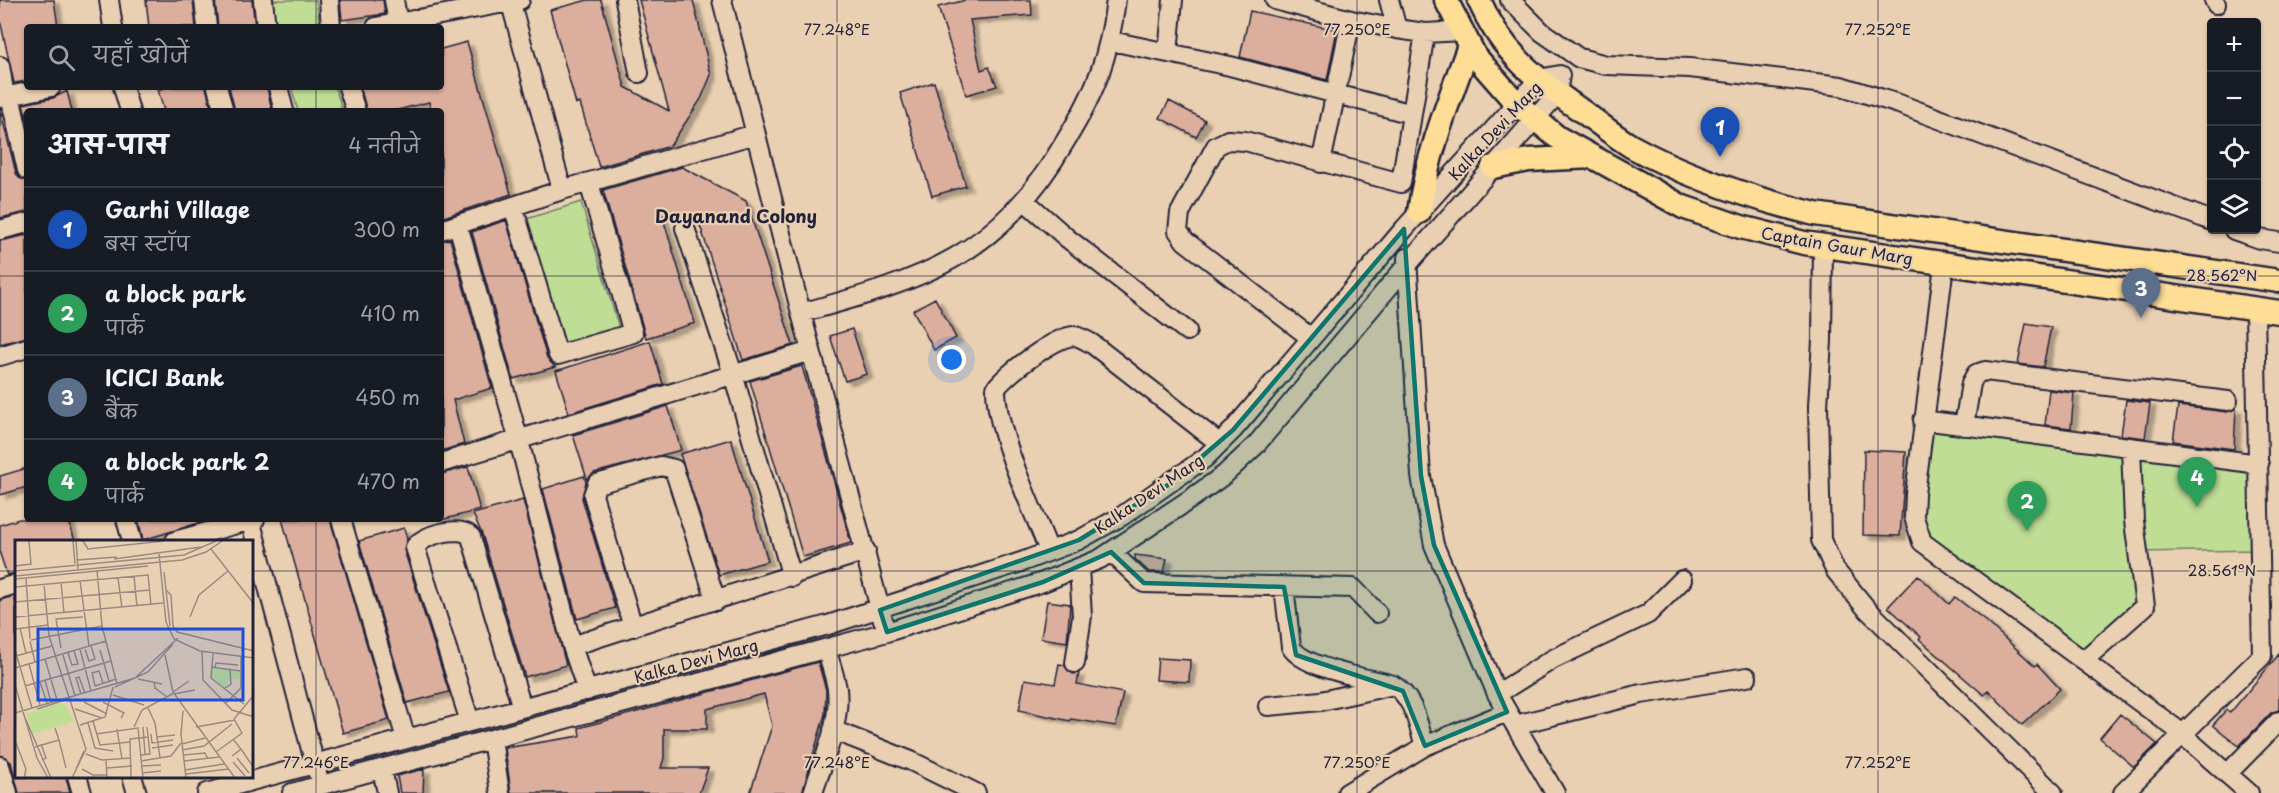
<!DOCTYPE html>
<html lang="hi">
<meta charset="utf-8">
<style>
body{margin:0;font-family:"Playpen Sans","Playpen Sans Deva",sans-serif;background:#20242c;color:#f1f3f6}
.controls{position:absolute;right:18px;top:18px;display:grid;overflow:hidden;border-radius:6px;box-shadow:0 2px 4px #0004}
.controls button{width:54px;height:54px;display:grid;place-items:center;padding:0;border:0;border-bottom:2px solid #363941;background:#171b24;color:#f1f3f6;font:30px sans-serif}
.you{position:absolute;left:952px;top:360px;width:21px;height:21px;margin:-15px;border:4px solid #fff;border-radius:50%;background:#1a73e8;box-shadow:0 0 0 9px #1a73e833}
.badge{display:grid;place-items:center;width:39px;height:39px;border-radius:50%;background:#d93025;color:#fff;font-size:20px;font-weight:700}
.pin{position:absolute;translate:-50% -50px;filter:drop-shadow(0 2px 3px #0008)}
.pin::after{content:'';position:absolute;top:32px;width:21px;height:18px;background:inherit;clip-path:polygon(0 0,100% 0,50% 100%)}
.list{margin:0;padding:0;list-style:none}
h2{display:flex;justify-content:space-between;align-items:center;height:78px;margin:0;padding:0 24px;font-size:26px}
h2 small{font-size:20px;font-weight:400;color:#9ea1a6}
.list li{display:grid;grid-template-columns:39px 1fr auto;gap:18px;align-items:center;box-sizing:border-box;height:84px;padding:0 24px;border-top:2px solid #363941}
.list b{display:block;font-size:22px;white-space:nowrap}
.list p{margin:0;font-size:20px;white-space:nowrap;color:#9ea1a6}
.list em{font-size:20px;font-style:normal;color:#9ea1a6}
.icon{flex:none;width:33px;height:33px;fill:none;stroke:currentColor;stroke-width:2;stroke-linecap:round;stroke-linejoin:round}
.map{position:relative;flex:none;width:2279px;height:793px;overflow:hidden}
.search{position:absolute;background:#171b24;box-shadow:0 2px 4px #0004;left:24px;top:24px;width:420px;height:66px;display:flex;align-items:center;gap:15px;box-sizing:border-box;padding:0 21px;border-radius:6px;color:#9ea1a6;font-size:22px}
.panel{position:absolute;background:#171b24;box-shadow:0 2px 4px #0004;left:24px;top:108px;width:420px;height:414px;border-radius:6px}
.map>svg:first-child{display:block}
.green{fill:#bfdd95;stroke:#708068;stroke-width:1.5}
.building{fill:#dcae9d;stroke:#22223b;stroke-width:1.5;filter:url(#shadow)}
.lines{fill:none;stroke-linecap:round;stroke-linejoin:round}
.minor-casing{stroke:#22223b;stroke-width:22}
.major-casing{stroke:#22223b;stroke-width:27}
.minor{stroke:#ead0b2;stroke-width:18}
.major{stroke:#fedd96;stroke-width:22}
.marked{fill:#0f766e;fill-opacity:0.2;stroke:#0f766e;stroke-width:4.5;stroke-linejoin:round}
.ticks{fill:none;stroke:#22223b;stroke-width:1.5;stroke-opacity:0.45}
.labels{text-anchor:middle;stroke-width:4.5;stroke-linejoin:round;paint-order:stroke}
.street-label{font-size:16px;fill:#22223b;stroke:#ead0b2}
.neighbourhood-label{font-size:18px;font-weight:bold;fill:#22223b;stroke:#ead0b2}
.inset-road{fill:none;stroke:#9a8a82;stroke-width:1.5}
.view{fill:#1d4ed8;fill-opacity:0.15;stroke:#1d4ed8;stroke-width:3}
.inset-edge{fill:none;stroke:#22223b;stroke-width:3}
.ticks-label{font-size:15px;text-anchor:middle;fill:#22223b;stroke:#ead0b2;stroke-width:4.5;stroke-linejoin:round;paint-order:stroke}
</style>
<div class="map">
<svg width="2279" height="793" viewBox="0 0 2279 793">
<defs>
<filter id="shadow"><feDropShadow dx="6" dy="4" stdDeviation="1.5" flood-color="#0004"/></filter>
</defs>
<rect width="100%" height="100%" fill="#ead0b2"/>
<filter id="ink" filterUnits="userSpaceOnUse"><feTurbulence type="fractalNoise" baseFrequency=".0167" numOctaves="2"/><feDisplacementMap in="SourceGraphic" scale="12" xChannelSelector="R" yChannelSelector="G"/><feConvolveMatrix kernelMatrix="1 2 1 2 8 2 1 2 1" color-interpolation-filters="sRGB"/></filter>
<g filter="url(#ink)">
<path class="green" d="M273,0h43l4,27h-45z
M291,87h44l7,21 -9,3h-35z
M581,202l38,126 -58,17 -38,-125z
M1923,420l336,44 2,86 -123,2 7,54 -61,54 -162,-118z"/>
<path class="building" d="M0,0h54l4,27h-31v54l-13,2 -14,-63z
M146,0h47l3,27h-47z
M215,0h37l3,27h-37z
M340,0h43l2,14 -43,6z
M588,0h13l24,87 44,24 -30,-111h54l18,75 -10,24 -31,47 -71,21 -19,-64 -4,1 -26,-94z
M966,0h65l1,15 -62,5 11,50 8,-3 8,19 -31,9 -28,-88z
M1250,11l87,19 -10,50 -87,-23z
M467,42l44,152 -70,24v-107h-10l-2,-9 -35,9h-27l-7,-24h81v-38z
M934,82l32,104 -34,10 -32,-103z
M167,87h39l6,24h-48l-6,-21z
M229,87h38l5,24h-37z
M67,91l5,20h-45v9l-4,-16 30,-6z
M1169,101l36,19 -9,17 -36,-19z
M0,109l16,64 3,5 8,3v31l-27,6z
M682,167l64,34 47,144 -50,15 -43,-135 -15,-9 -23,-1 33,108 -49,15 -43,-148z
M506,220l41,138 8,9 -42,12 -41,-147z
M27,235v102l-27,7v-103z
M450,239l42,149 -39,12 11,44 -23,7v-210z
M935,298l21,40 -22,12 -21,-40z
M2026,323l25,4 -8,40 -25,-3z
M852,329l15,45 -22,7 -15,-45z
M650,341l13,43 -94,29 -13,-42z
M802,366l49,177 -48,14 -53,-176z
M2049,390l25,3 -3,35 -26,-3z
M2126,400l24,3 -5,35 -24,-3z
M668,406l13,44 -87,23 -7,6 -14,-44z
M2178,406l49,6 9,-4 -2,41 -61,-8z
M731,439l37,122 -49,14 -39,-121z
M1864,450l42,2 -6,84 -37,-1z
M468,467l12,43 -39,10v-46z
M27,468v19l-27,8v-19z
M584,476l2,6 -4,16 33,110 -38,11 -34,-130z
M523,500l43,165 -41,12 -43,-143 -9,-20z
M19,519h49l7,22h-59v32l-9,2 -7,-21v-29z
M138,519h63l1,3 -59,18z
M282,519h48l59,201 -46,13z
M404,528l3,11 -3,11 45,142 -42,11 -48,-162z
M1135,555l32,4 -3,13h-15l-14,-13z
M1918,575l31,29 6,-7 31,24 49,45 2,-2 23,25 -38,36 -34,-35 -4,5 -65,-56 2,-2 -33,-30z
M14,596l2,8v173h50l4,16h-51l-8,-31 -11,-7v-155z
M1047,601l23,3 -3,38 -26,-4z
M2279,654v56l-8,3 -32,33 -26,-21 13,-15 4,3z
M1158,658l32,2 -1,22 -33,-2z
M818,662l8,28 -1,24 -23,79h-52l22,-67 -8,-32 -57,15v20h-43v29l-3,10h47l-9,25h-188l-6,-45 75,-12 -1,-8z
M1059,664l5,1 9,9 6,-1 -2,11 46,9 -7,33 -45,-7 -1,2 -51,-11 6,-31 30,5z
M2120,714l37,30 -23,23 -34,-29z
M424,769l-1,24h-23l-3,-17z"/>
<g class="lines">
<g class="minor-casing">
<path id="minor" d="M109,0l4,27
M204,0l3,27
M263,0l3,27
M329,0l2,27
M394,0l4,23
M510,0l52,190
M625,0l14,73
M722,0l79,313 82,307
M1275,0l76,20 46,9 -8,-29
M1510,0l32,32 37,26 27,7 84,3 151,18 58,18 313,117
M2214,0l2,4
M376,27l144,-27
M1397,29l28,4 37,-2
M1111,41l119,25 182,48 -11,69 -156,-42 -17,-1 -12,6 -36,67 -2,18 7,10 126,97
M1168,53l5,-53
M0,66l4,25
M123,87l7,24
M217,87l7,24
M278,87l6,24
M348,87l8,24
M10,96l17,74
M0,98l51,-11
M1412,114l13,-81
M1321,163l30,-143
M1025,201l42,37 120,93
M513,206l45,149 75,-22 -44,-150
M458,225l61,216 53,205 15,45
M685,228l48,146 59,203
M0,230l27,-7
M441,230l121,-40 193,-56
M2234,230l26,9 19,3
M1823,246l-1,94 -4,66 3,134 14,30 31,38 187,185
M1407,258l14,218 13,69 63,149 58,99
M1944,265l-29,229 -1,23 8,25 253,186 74,65
M801,313c124,-34 197,-56 265,-173 30,-49 43,-83 50,-140
M0,356l27,-8
M1923,420l336,44
M1964,426l7,-43 5,-9 9,-3 243,30
M441,463l370,-112
M126,519l6,22
M250,519l67,253
M341,519l65,220
M175,541l80,-22
M1049,551c-17,-45 -53,-116 -53,-163 12,-15 58,-51 78,-52 5,0 12,5 17,7l128,100
M1111,552l33,31 209,5 24,25
M1284,587l7,60c13,22 77,31 102,38 21,12 25,40 32,61
M0,589l16,-5
M633,627l-40,-132 4,-11 64,-18 13,3 42,132
M572,646l294,-95
M2084,660l61,-54 -11,-85 -3,-73
M1075,663l7,-47 -3,-48
M1497,694l56,-35 95,-45 34,-34
M1268,706l53,-5 68,-15
M470,722l-55,-175c7,-12 47,-23 56,-10l51,171
M1515,725l126,-31 106,-17
M833,730l78,31 65,32
M492,739l8,54
M0,766l8,27
M382,769l5,24
M2227,774l52,-53
M77,776l5,17
M132,776l5,17
M207,793l621,-168 196,-64 55,-21 43,-24 83,-58 28,-28 171,-201 135,-150 21,-4 -3,19 -149,170 -153,182 -31,29 -35,25 -89,59 -57,23 -156,50 -595,161
M813,793c10,-33 28,-69 24,-104 -2,-13 -7,-27 -11,-40
M1347,793l78,-47 82,-34
M2123,793l139,-137 -7,-346"/>
</g>
<g class="major-casing">
<path id="major" d="M1446,0l29,56 42,48 40,33 126,70 58,20 63,16 475,69
M1479,0c22,51 55,78 100,109 17,12 34,26 52,37 58,32 120,52 184,68l464,67
M1493,167l36,-7 64,-3
M1419,212c8,-57 30,-112 50,-166"/>
</g>
<use href="#minor" class="minor"/>
<use href="#major" class="major"/>
</g>
</g>
<path class="marked" d="M1404,229l17,247 13,69 73,167 -82,34 -22,-55 -107,-36 -12,-68 -140,-4 -33,-31 -68,30 -156,50 -7,-22 199,-70 92,-57 62,-53z"/>
<path class="ticks" d="M316,0v27M837,0v793M1357,0v793M1878,0v793M316,87v24M0,276h27M441,276h1838M316,519v274M0,571h16M252,571h2027"/>
<g class="labels">
<g class="street-label">
<text transform="translate(1495 131) rotate(-47)" y="6">Kalka Devi Marg</text>
<text transform="translate(1837 246) rotate(10)" y="6">Captain Gaur Marg</text>
<text transform="translate(1149 494) rotate(-34)" y="6">Kalka Devi Marg</text>
<text transform="translate(696 661) rotate(-15)" y="6">Kalka Devi Marg</text>
</g>
<g class="neighbourhood-label">
<text x="736" y="223">Dayanand Colony</text>
</g>
</g>
<g transform="translate(15 540)">
<rect width="238" height="238" fill="#ead0b2"/>
<path d="M196,127l30,4v8h-11l-5,9 -14,-10zM44,163l6,2 10,16 -42,13 -7,-20z" fill="#bfdd95"/>
<path class="inset-road" d="M58,1l2,23M61,1l2,28M68,1l5,8 76,-8M196,9l43,55M144,14l7,68 8,17 26,12 54,7M99,19l87,-12M62,20l40,-3M0,26l16,-2 -2,-23M82,30l5,56 15,58M0,31l169,-16 32,-14M149,32l6,54M0,36l167,-16 24,-8 16,-11M119,36l3,31M11,38l4,61M103,38l4,30M0,39l133,-13M65,41l9,65M46,42l3,31M29,44l5,52 37,113 -14,29M0,47l133,-12 3,30M151,50l5,5 2,31 4,6 77,19M0,62l135,-12M0,77l148,-14M175,77l9,-22 29,-24M5,88l6,25M0,89l33,-4M16,100l71,-14M15,101l5,21M46,108l-5,-29 27,-2M65,109l11,42M70,109l4,12 6,-2 -4,-13M0,110l17,58M85,110l9,31M187,111l1,29 29,30 22,7M53,113l4,12 6,-1 -4,-13M198,114l-2,24 33,26M48,115l12,41M150,115l8,37 62,86M1,116l36,-10M30,119l12,41M14,124l11,41M196,127l30,4M200,127l1,-4 22,2M0,128l91,-27M123,139l24,5M30,140l6,22M25,142l7,21M139,142l1,6 11,8M0,145l22,73 11,20M10,146l86,-25M80,146l-3,-13 7,-2 4,12M80,146l21,-7M100,147l33,-15 25,-28M210,148l6,-4 -1,-15M158,152l16,-11M66,154l-5,-16 3,-1 6,16M159,154l21,-4M98,155l31,10M69,162l23,12M88,162l21,11 -3,5M211,163l15,-15v-31M133,168l7,15 5,35M22,169l25,-8M60,169l27,9M168,171l-2,23 5,44M0,173l120,-35 43,-40M8,173l28,65M78,181l7,24 30,-3M73,183l7,25 18,3M65,185l25,-8 8,-30M119,187l8,-17 32,-17M128,187l2,27M181,187l39,-7M102,189l5,30M81,194l42,-6 5,50M136,194l1,9 21,-3M142,197l18,-2M44,200l7,28M1,203l10,26 -2,9M26,204l5,14 -4,2M167,204l23,-6M20,207l24,-7 -4,-12M137,208l21,-3M226,209l13,19M167,210l22,-4 28,-22M201,212l26,-19 -8,-14 20,-24M71,214l16,6 29,-2M126,215l9,-1 -3,-27M169,215l21,-2 3,6M217,216l9,-7 -8,-10M222,218l12,15M91,220l1,18M126,221l30,-5 10,-13M169,221l35,-4M218,222l12,14M126,226l20,-1M92,228l25,-2M61,229l8,-18M67,229l11,6h14M170,230l39,-6M127,233l19,-2M171,234l43,-5M116,238l-1,-39 18,-2"/>
<path class="view" d="M23,89h205v71h-205z"/>
<rect width="238" height="238" class="inset-edge"/>
</g>
<g class="ticks-label">
<text x="837" y="35">77.248°E</text>
<text x="1357" y="35">77.250°E</text>
<text x="1878" y="35">77.252°E</text>
<text x="2222" y="281">28.562°N</text>
<text x="2222" y="576">28.561°N</text>
<text x="316" y="768">77.246°E</text>
<text x="837" y="768">77.248°E</text>
<text x="1357" y="768">77.250°E</text>
<text x="1878" y="768">77.252°E</text>
</g>
</svg>
<div class="controls">
<button>+</button>
<button>−</button>
<button><svg class="icon" aria-label="locate" viewBox="0 0 24 24"><circle cx="12" cy="12" r="6"/><path d="M12 2v4M12 18v4M2 12h4M18 12h4"/></svg></button>
<button><svg class="icon" aria-label="layers" viewBox="0 0 24 24"><path d="M12 4l9 5-9 5-9-5zM3 14l9 5 9-5"/></svg></button>
</div>
<div class="you"></div>
<div class="pin badge" style="left:1720px;top:157px;background:#1a4fb4">1</div>
<div class="pin badge" style="left:2027px;top:531px;background:#2e9e5b">2</div>
<div class="pin badge" style="left:2141px;top:318px;background:#5c6f8a">3</div>
<div class="pin badge" style="left:2197px;top:507px;background:#2e9e5b">4</div>
<div class="search"><svg class="icon" aria-label="search" viewBox="0 0 24 24"><circle cx="10" cy="10" r="6"/><path d="M15 15l6 6"/></svg>यहाँ खोजें</div>
<section class="panel">
<h2>आस-पास<small>4 नतीजे</small></h2>
<ul class="list">
<li><span class="badge" style="background:#1a4fb4">1</span><div><b>Garhi Village</b><p>बस स्टॉप</p></div><em>300 m</em></li>
<li><span class="badge" style="background:#2e9e5b">2</span><div><b>a block park</b><p>पार्क</p></div><em>410 m</em></li>
<li><span class="badge" style="background:#5c6f8a">3</span><div><b>ICICI Bank</b><p>बैंक</p></div><em>450 m</em></li>
<li><span class="badge" style="background:#2e9e5b">4</span><div><b>a block park 2</b><p>पार्क</p></div><em>470 m</em></li>
</ul>
</section>
</div>
